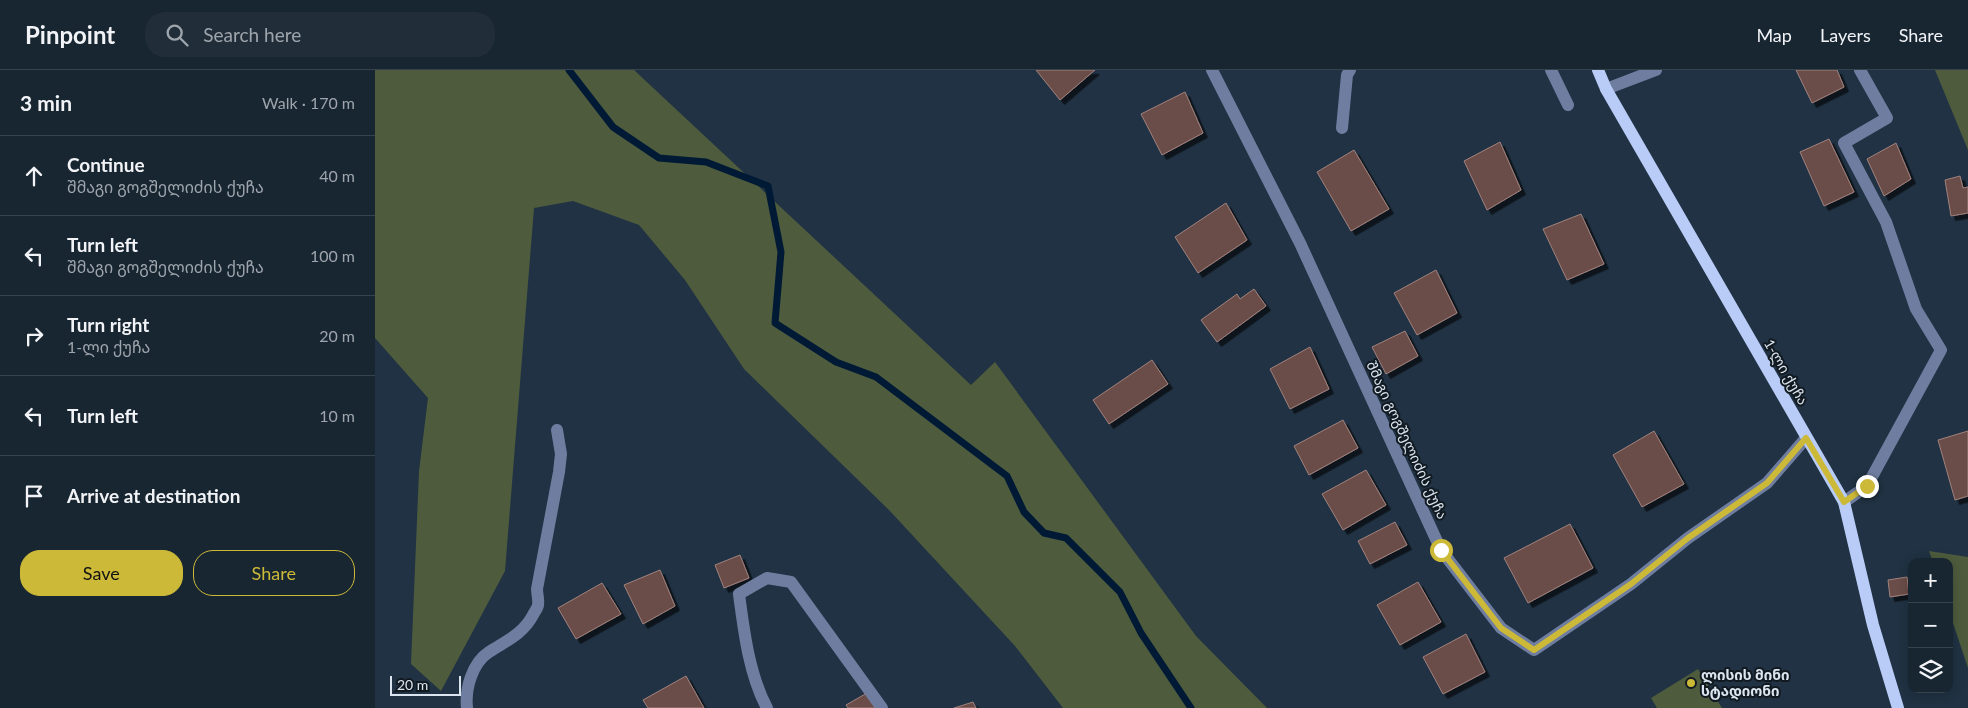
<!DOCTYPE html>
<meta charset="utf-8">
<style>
body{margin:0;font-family:Lato,"Noto Sans Georgian",sans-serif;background:#212e3a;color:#f1f3f6}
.controls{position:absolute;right:15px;bottom:15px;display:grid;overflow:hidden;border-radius:10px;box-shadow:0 2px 12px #0003}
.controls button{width:45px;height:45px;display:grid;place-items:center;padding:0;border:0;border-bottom:1px solid #36434d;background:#182632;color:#f1f3f6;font:25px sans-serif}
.scale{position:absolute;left:15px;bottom:12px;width:71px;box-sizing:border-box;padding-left:5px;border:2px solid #dae5f0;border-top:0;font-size:14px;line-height:18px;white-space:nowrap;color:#dae5f0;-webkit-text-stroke:4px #111921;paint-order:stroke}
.stop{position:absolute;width:15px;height:15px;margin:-11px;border:4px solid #cdb938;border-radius:50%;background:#fff}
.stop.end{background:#cdb938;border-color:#fff;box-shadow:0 1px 5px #0008}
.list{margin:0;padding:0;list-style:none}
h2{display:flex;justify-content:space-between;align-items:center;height:65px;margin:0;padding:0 20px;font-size:21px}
h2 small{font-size:16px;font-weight:400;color:#9fa5ac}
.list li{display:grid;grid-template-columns:32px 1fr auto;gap:15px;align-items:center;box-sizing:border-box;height:80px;padding:0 20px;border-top:1px solid #36434d}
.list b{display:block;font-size:19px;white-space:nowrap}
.list p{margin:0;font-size:16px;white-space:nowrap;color:#9fa5ac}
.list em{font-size:16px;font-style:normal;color:#9fa5ac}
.actions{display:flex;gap:10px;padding:15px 20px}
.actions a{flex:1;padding:11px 0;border:1px solid #cdb938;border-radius:20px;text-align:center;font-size:18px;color:#cdb938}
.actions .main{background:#cdb938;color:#111}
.icon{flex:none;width:28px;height:28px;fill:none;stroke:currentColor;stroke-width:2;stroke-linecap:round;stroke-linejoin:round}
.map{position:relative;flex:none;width:1593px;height:638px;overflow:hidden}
header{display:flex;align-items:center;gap:30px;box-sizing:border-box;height:70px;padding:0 25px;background:#182632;border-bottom:1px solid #36434d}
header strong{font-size:24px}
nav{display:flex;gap:28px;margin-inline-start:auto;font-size:18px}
.search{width:350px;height:45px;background:#212e3a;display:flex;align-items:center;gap:12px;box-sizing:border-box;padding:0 18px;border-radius:20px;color:#9fa5ac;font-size:19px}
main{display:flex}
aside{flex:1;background:#182632}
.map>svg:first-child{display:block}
.green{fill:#4e5c3d}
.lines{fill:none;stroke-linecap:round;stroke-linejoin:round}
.stream{stroke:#001a36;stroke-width:7}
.building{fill:#6a4d49;stroke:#a1827d;filter:url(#shadow)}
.minor{stroke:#6f7ea0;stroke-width:12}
.major{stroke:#b9ccf7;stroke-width:12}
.route{stroke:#cdb938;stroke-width:6}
.poi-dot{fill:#cdb938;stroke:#111921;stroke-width:2}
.labels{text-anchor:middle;stroke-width:4;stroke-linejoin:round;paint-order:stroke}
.street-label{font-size:14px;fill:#dae5f0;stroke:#111921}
.poi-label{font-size:14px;font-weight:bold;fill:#dae5f0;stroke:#111921;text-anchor:start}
</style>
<header>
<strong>Pinpoint</strong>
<div class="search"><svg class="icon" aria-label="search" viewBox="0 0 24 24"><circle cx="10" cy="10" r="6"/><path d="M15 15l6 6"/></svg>Search here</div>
<nav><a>Map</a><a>Layers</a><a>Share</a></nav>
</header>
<main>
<aside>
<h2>3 min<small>Walk · 170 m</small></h2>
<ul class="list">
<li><svg class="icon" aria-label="ahead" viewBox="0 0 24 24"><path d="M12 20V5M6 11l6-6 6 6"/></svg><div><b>Continue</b><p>შმაგი გოგშელიძის ქუჩა</p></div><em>40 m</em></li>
<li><svg class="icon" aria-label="left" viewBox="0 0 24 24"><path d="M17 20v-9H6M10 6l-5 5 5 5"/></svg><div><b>Turn left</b><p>შმაგი გოგშელიძის ქუჩა</p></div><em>100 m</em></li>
<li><svg class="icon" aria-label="right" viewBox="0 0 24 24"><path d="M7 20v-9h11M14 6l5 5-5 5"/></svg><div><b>Turn right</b><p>1-ლი ქუჩა</p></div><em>20 m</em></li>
<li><svg class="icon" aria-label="left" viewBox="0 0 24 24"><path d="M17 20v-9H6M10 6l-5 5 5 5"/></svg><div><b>Turn left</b></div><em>10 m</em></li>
<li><svg class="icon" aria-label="arrive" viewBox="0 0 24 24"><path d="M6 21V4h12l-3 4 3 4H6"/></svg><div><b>Arrive at destination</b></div></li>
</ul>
<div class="actions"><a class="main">Save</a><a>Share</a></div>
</aside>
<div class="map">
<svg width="1593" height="638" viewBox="0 0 1593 638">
<defs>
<filter id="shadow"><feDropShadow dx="4.5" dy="4.5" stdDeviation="0" flood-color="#0009"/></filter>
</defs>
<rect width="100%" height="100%" fill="#203243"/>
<path class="green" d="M0,0h259l337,315 24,-23 201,274 71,72h-204l-48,-62 -126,-136 -145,-141 -59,-89 -46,-55 -66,-24 -39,7 -29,363 -64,120 -30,-27 8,-193 9,-73 -53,-60z
M1560,0h33v80z
M1554,481l39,6v111l-19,-57v-49h-16z
M1323,599l24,39h-65l-6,-10z"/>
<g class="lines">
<path class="stream" d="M194,0l44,57 46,31 47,4 62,24 13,66 -6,71 61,39 40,15 131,99 17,36 20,21 22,5 54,54 21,41 50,75"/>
</g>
<path class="building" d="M661,0h59l-35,30z
M1421,0h41l7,17 -32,16z
M810,22l18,41 -41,22 -21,-41z
M1454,69l25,53 -30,14 -24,-54z
M1125,72l21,48 -34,20 -23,-49z
M1521,73l15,36 -27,17 -17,-37z
M979,80l35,59 -38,22 -34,-59z
M1585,106l3,12 5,-1v26l-17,3 -6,-36z
M851,133l21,37 -49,33 -23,-36z
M1206,144l23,50 -37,16 -24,-51z
M1061,200l21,43 -40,22 -23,-42z
M879,219l12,17 -49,36 -16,-22 36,-26 3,5z
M1030,261l13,25 -32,18 -14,-27z
M935,277l19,42 -39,20 -20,-40z
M777,290l16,24 -59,40 -16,-24z
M968,350l15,28 -49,27 -15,-29z
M1279,361l30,53 -42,23 -29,-52z
M1593,361v65l-13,4 -17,-60z
M991,400l20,35 -43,25 -21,-36z
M1020,452l12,23 -37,19 -12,-23z
M1195,454l23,44 -65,35 -24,-45z
M365,485l9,23 -25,10 -9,-23z
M285,500l15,36 -32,18 -19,-39z
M1532,507l2,17 -19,3 -2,-17z
M1043,512l23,40 -41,23 -23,-40z
M227,513l19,31 -45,25 -18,-31z
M1091,564l19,38 -42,22 -20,-37z
M311,606l18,32h-56l-5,-8z
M492,623l11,15h-30l-2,-3z
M598,632l3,6h-22z"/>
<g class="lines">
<path class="minor" d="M837,0l88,173 141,307 60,78 33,22 97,-66 57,-46 79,-55 39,-45
M1176,0l17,35
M1231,19l50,-19
M967,58l5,-53 3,-5
M1469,432l23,-16 74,-136 -25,-41 -30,-87 -42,-79 43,-25 -27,-48
M92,638c-2,-19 5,-45 22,-56 17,-11 34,-18 44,-37 1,-3 5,-7 5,-10 1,-5 -1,-11 -1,-16l22,-117 2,-18 -4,-24
M392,638c-18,-34 -23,-76 -28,-114l28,-16 24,4 91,126"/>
<path class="major" d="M1223,0l8,19 238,413 29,123 25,83"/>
</g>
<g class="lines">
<path class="route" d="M1066,480l60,78 33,22 97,-66 57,-46 79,-55 39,-45 38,64 23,-16"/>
</g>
<circle class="poi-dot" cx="1316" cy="613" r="5"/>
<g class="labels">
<g class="street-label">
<text transform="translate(1411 302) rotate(60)" y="5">1-ლი ქუჩა</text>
<text transform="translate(1032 370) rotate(65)" y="5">შმაგი გოგშელიძის ქუჩა</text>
</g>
<g class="poi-label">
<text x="1326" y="610">ლისის მინი<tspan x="1326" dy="16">სტადიონი</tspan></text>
</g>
</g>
</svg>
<div class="controls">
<button>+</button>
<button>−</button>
<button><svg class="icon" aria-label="layers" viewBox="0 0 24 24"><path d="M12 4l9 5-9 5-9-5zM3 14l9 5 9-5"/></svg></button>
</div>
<div class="scale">20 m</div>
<div class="stop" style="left:1066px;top:480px"></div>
<div class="stop end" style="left:1492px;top:416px"></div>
</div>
</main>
